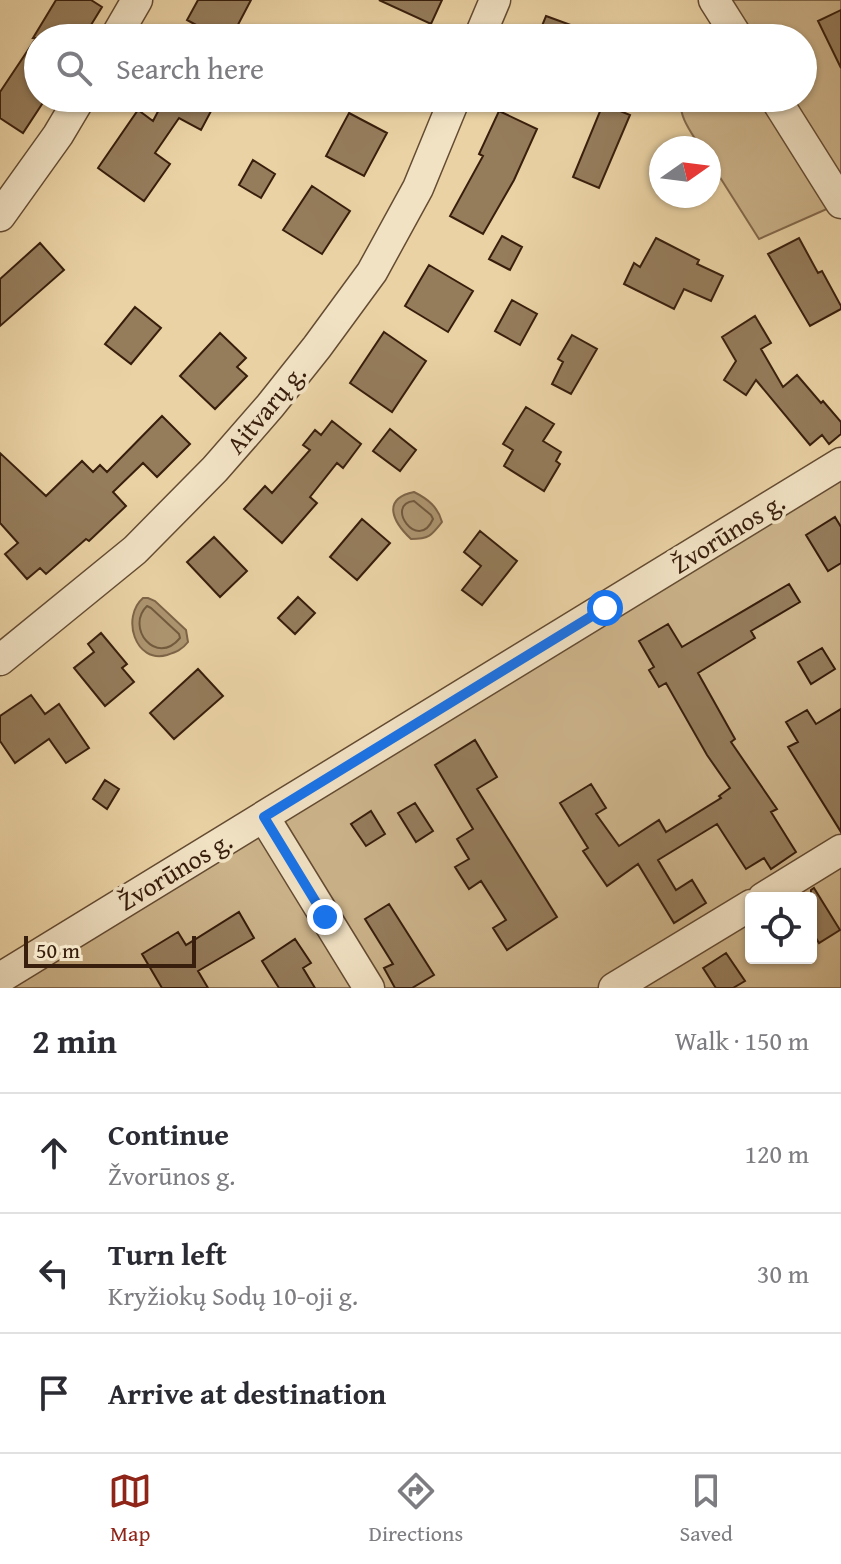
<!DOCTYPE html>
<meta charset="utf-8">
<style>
body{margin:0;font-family:"Gentium Book Plus",serif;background:#f7f7f7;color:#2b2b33}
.controls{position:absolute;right:24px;bottom:24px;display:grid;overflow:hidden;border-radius:8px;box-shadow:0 2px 6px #0004}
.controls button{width:72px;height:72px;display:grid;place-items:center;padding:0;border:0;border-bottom:2px solid #e1e1e2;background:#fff;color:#2b2b33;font:40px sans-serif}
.compass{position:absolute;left:649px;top:136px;width:72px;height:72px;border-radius:50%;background:#fff;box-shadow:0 2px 6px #0004;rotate:76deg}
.scale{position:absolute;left:24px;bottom:20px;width:172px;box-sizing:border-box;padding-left:8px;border:4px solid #381e0c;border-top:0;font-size:22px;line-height:28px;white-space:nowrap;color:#381e0c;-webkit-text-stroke:6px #f1e2c4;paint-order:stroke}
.stop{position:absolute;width:24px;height:24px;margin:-18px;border:6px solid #1a73e8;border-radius:50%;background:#fff}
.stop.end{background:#1a73e8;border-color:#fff;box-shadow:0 2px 8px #0008}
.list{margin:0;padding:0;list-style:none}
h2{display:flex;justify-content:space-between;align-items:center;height:104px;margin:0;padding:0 32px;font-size:34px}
h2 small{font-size:26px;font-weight:400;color:#7c7c81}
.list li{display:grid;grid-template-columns:52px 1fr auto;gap:24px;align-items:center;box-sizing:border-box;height:120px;padding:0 32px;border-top:2px solid #e1e1e2}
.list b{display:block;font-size:30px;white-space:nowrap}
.list p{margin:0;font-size:26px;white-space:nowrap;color:#7c7c81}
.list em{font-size:26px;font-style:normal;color:#7c7c81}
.icon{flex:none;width:44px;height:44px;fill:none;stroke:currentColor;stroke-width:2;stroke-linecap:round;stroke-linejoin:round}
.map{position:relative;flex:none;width:841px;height:988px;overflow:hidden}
.search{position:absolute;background:#fff;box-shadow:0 2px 6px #0004;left:24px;right:24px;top:24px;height:88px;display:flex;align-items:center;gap:20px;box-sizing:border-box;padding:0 28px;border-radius:44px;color:#7c7c81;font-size:30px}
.sheet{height:464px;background:#fff}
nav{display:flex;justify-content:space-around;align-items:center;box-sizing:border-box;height:112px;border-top:2px solid #e1e1e2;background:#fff;font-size:22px;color:#7c7c81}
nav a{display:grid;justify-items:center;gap:4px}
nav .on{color:#8f2418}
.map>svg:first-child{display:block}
.green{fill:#ccb38a;stroke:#82684b;stroke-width:2;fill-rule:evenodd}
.water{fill:#ad9570;stroke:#7e6548;stroke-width:2}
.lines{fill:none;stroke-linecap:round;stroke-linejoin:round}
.shore{stroke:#725a3e;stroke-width:2}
.building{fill:#957c5b;stroke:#381e0c;stroke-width:2}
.minor-casing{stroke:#644b32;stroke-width:33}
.minor{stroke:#f1e2c4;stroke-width:30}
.route{stroke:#1a73e8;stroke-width:10}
.labels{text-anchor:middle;stroke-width:7;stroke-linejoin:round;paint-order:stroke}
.street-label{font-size:26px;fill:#381e0c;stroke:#f1e2c4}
</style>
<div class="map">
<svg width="841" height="988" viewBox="0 0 841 988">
<rect width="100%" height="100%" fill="#ead2a4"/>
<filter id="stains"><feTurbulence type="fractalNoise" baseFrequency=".0025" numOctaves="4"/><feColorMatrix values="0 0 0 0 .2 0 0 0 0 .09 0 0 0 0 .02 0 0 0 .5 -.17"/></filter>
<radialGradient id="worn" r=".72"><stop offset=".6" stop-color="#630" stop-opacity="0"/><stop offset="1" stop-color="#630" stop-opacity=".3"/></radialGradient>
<path class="green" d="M729,0h112v181l-51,-83h13v-60h-50z
M681,98h77l71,110 -70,31 -50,-79v-12h-8c-9,-15 -23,-31 -20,-50z
M841,452v536h-841zM751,898h60v60h-60z"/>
<path class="water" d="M414,492c14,7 24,15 28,30 -11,14 -13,17 -31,17 -18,-17 -30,-40 3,-47z
M143,598h5l7,3 31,29 2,12c-6,8 -12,10 -21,13 -32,9 -46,-38 -24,-57z"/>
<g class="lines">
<path class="shore" d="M414,501l17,14 2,4c-15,34 -49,-15 -19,-18z
M147,606l4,2 28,26 1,4c-24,29 -55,-11 -33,-32z"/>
</g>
<path class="building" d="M56,0h35l11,7 -19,31h-45v60h8l-23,35 -23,-15v-26l36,-54h-3z
M198,0h53l-20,38h-11l-33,-18z
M379,0h63l-11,24z
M841,10v58l-23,-47z
M546,16l55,20 -1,2h-63z
M165,98h53l-17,32 -22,-12 -24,35 15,11 -26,37 -46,-33 40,-58 15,11z
M603,104l27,11 -31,73 -26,-11z
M499,111l38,18 -23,51 -31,54 -33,-18 33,-60 -4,-2z
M349,113l38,20 -23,43 -38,-20z
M253,160l22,14 -14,24 -22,-13z
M312,186l38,25 -28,43 -39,-24z
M502,236l20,11 -12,23 -21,-11z
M656,238l43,22 -2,4 26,12 -12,25 -27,-12 -10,20 -50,-25 10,-21 6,4z
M799,238l19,35 4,-2 19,35v3l-31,17 -42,-72z
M40,243l24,27 -64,56v-47z
M429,265l44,26 -25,41 -43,-26z
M512,300l25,14 -17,31 -25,-14z
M135,307l26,21 -30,36 -26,-20z
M755,316l16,27 -10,6 22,38 14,-12 24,28 2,-2 18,21v12l-12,10 -7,-9 -12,10 -54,-65 -10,15 -22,-15 12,-19 -14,-24z
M384,332l42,29 -34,51 -42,-29z
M220,333l26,25 -9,9 10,9 -32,33 -35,-33z
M572,335l25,14 -26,45 -19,-10 11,-22 -5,-3z
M526,407l28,17 -11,17 18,11 -5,9 4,3 -16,27 -40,-25 9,-16 -10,-6z
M162,416l28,28 -33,33 -14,-14 -30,29 13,14 -37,35 -3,-2 -40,35 -6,-6 -13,11 -22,-25 13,-11 -18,-20v-70l46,43 36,-35 11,11 7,-7 7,7z
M332,421l29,23 -18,24 -6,-5 -27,34 7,6 -35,40 -38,-34 21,-23 7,7 38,-43 -7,-5 12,-15 6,5z
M390,429l26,21 -16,21 -27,-20z
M835,517l6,10v36l-13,8 -22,-36z
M362,519l28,24 -33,37 -27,-23z
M480,531l37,30 -35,44 -20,-15 19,-24 -17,-14z
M214,537l33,34 -27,26 -33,-35z
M789,584l11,18 -49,29 4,7 -57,35 37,66 -4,3 46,67 -6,3 25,40 -25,17 -7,-11 -18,11 -29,-45 -59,36 18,30 16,-10 14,23 -32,20 -36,-59 -31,22 -24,-35 5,-3 -28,-45 31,-19 15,24 -10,6 23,32 40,-26 7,12 55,-34 -2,-2 11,-8 -23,-33 -41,-72 -7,4 -10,-17 5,-3 -15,-26 29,-17 14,23z
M298,597l17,16 -20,21 -17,-16z
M101,633l26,31 -5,4 12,14 -29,24 -31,-38 20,-16 -6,-8z
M822,648l13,21 -24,15 -13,-22z
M198,669l25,27 -49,43 -24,-26z
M31,695l14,19 14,-10 30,44 -23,15 -17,-24 -34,24 -15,-22v-25z
M841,709v123l-53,-85 10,-5 -12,-20 21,-12 9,14z
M475,740l22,37 -20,12 80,128 -50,33 -14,-22 13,-8 -25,-39 -12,8 -14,-22 14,-8 -12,-20 16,-10 -38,-64z
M105,780l14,9 -12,20 -14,-10z
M415,803l18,28 -17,11 -18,-29z
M371,811l14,23 -19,12 -15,-22z
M814,888l26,42 -21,13 -8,-13v-40z
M389,904l45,71 -22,13h-17l-11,-20 9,-4 -28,-45z
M239,912l15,26 -56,33 10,17h-46l-20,-34 36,-22 8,13z
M295,939l16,24 -8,5 12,20h-36l-17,-27z
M726,953l19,28 -12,7h-17l-13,-20z"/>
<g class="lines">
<g class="minor-casing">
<path id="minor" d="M714,0l24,38
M115,38l22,-38
M479,38l16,-38
M775,98l66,105
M0,216l58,-81 22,-37
M0,660l135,-110 80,-81 55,-63 47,-59 55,-75 46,-84 37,-90
M264,817l105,171
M763,898l78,-48
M0,978l841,-515
M614,988l137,-83"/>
</g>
<use href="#minor" class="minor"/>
</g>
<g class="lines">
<path class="route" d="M325,917l-61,-100 341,-209"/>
</g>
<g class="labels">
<g class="street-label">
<text transform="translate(266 409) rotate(-50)" y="9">Aitvarų g.</text>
<text transform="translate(728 533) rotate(-32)" y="9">Žvorūnos g.</text>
<text transform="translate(175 871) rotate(-31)" y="9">Žvorūnos g.</text>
</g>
</g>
<rect width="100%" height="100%" filter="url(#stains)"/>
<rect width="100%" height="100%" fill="url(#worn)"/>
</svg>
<div class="controls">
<button><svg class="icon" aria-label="locate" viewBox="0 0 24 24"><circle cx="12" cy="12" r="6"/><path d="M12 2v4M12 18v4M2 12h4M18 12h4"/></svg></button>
</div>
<svg class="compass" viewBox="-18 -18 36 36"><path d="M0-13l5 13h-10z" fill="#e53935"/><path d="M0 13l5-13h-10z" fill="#7c7c81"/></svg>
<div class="scale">50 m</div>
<div class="stop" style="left:605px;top:608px"></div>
<div class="stop end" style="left:325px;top:917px"></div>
<div class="search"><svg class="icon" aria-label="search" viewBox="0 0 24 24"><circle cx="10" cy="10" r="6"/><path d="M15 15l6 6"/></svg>Search here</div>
</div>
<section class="sheet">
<h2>2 min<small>Walk · 150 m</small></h2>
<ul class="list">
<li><svg class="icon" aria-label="ahead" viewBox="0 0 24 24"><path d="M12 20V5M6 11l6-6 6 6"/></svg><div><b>Continue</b><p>Žvorūnos g.</p></div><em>120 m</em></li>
<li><svg class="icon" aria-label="left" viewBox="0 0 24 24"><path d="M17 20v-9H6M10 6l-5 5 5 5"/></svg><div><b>Turn left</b><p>Kryžiokų Sodų 10-oji g.</p></div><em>30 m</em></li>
<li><svg class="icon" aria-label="arrive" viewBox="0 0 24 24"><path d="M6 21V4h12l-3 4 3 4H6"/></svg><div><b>Arrive at destination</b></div></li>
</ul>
</section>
<nav>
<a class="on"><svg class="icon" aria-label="map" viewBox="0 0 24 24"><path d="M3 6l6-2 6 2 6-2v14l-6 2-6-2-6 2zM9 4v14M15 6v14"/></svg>Map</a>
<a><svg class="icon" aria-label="directions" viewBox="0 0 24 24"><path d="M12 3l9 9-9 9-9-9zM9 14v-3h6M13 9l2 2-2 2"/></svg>Directions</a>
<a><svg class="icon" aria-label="saved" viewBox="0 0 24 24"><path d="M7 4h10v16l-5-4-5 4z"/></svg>Saved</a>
</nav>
